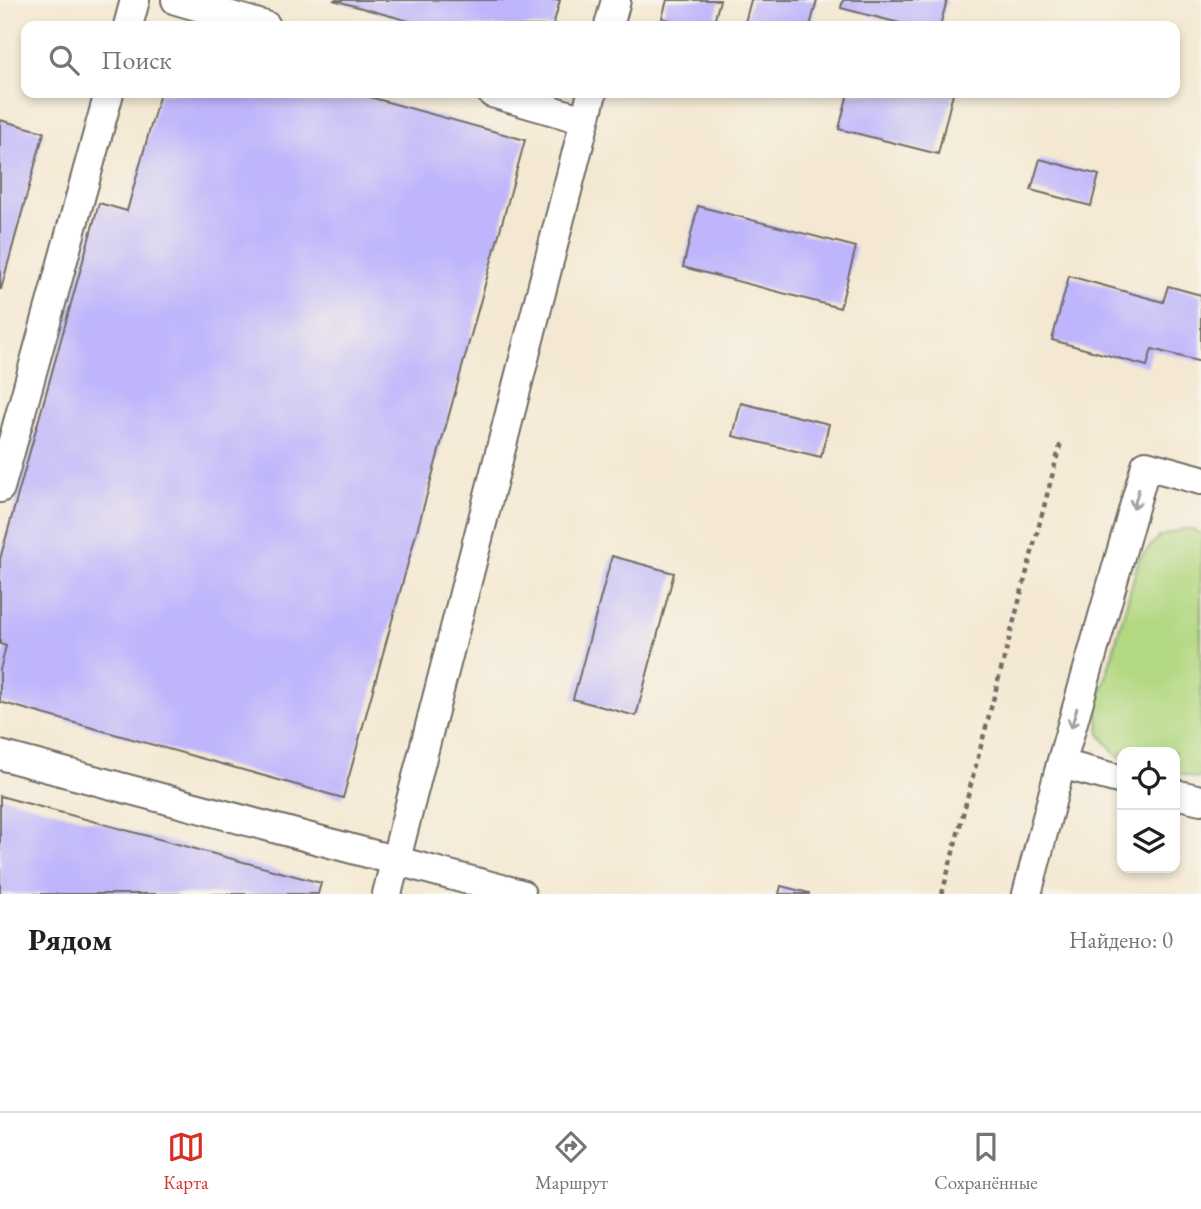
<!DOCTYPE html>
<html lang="ru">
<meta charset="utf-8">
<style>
body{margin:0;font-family:"EB Garamond",serif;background:#f2f2f2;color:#202124}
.controls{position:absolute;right:21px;bottom:21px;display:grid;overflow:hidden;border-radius:14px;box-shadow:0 4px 10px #0003}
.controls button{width:63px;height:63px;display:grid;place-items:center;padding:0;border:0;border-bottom:2px solid #e0e0e0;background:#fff;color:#202124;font:35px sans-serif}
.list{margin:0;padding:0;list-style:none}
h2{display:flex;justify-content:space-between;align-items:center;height:91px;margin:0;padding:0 28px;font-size:30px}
h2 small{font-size:23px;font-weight:400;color:#757577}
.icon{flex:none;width:38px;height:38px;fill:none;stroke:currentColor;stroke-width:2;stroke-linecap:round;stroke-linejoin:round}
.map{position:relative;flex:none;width:1201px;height:894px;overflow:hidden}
.search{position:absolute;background:#fff;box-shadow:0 4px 10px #0003;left:21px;right:21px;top:21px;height:77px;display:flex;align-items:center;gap:18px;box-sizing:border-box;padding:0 24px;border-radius:14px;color:#757577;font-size:26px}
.sheet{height:217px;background:#fff}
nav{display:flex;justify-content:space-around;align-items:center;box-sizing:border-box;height:98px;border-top:2px solid #e0e0e0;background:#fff;font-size:19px;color:#757577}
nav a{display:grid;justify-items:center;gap:4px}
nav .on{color:#d93025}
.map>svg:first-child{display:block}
.green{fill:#b2d882;stroke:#6e8256;stroke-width:2}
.building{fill:#beb5fc}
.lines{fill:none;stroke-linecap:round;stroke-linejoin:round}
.minor-casing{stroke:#716d65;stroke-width:32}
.path{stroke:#716d65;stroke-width:4.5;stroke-dasharray:5 5;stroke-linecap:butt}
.minor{stroke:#fff;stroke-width:28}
.oneway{stroke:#a0a0a0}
</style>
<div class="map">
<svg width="1201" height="894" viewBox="0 0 1201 894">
<rect width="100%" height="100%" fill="#f7f3e8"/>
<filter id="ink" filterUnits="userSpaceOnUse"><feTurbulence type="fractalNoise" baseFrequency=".0143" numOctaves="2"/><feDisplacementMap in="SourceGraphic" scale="14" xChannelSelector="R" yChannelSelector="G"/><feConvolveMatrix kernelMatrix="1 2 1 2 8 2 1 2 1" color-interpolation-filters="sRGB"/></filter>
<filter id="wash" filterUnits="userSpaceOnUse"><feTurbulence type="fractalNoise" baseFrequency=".00686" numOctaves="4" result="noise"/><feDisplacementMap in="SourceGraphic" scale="28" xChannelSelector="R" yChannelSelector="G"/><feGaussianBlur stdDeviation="1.57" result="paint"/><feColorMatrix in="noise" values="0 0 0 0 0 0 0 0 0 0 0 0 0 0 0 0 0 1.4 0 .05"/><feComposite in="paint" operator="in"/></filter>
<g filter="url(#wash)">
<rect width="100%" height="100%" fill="#f4e8d2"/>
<path class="green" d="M1185,528l16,5v244l-6,1 -20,-6v-20h-53v6l-5,-2 -17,-21 -3,-26 42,-150 20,-22z"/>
<g id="blocks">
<path class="building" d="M333,0h227l-7,26h-126z
M667,0h53l-7,26h-20l-31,-8z
M751,0h66l-7,26h-66z
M843,0h104l-7,26h-29l-70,-18z
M160,93h195l170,47 -182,658 -343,-96v-32l6,-24 -6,-2v-85l99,-356 28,8z
M848,93h105l-15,61 -99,-25z
M0,120l44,12 -43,157h-1z
M1040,159l59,16 -8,31 -60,-16z
M698,206l158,41 -16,61 -157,-41z
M1069,276l94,26 5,-16 33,9v67l-49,-13 -5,17 -95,-26z
M741,403l88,21 -8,33 -88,-21z
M612,556l62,17 -38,143 -63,-17z
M0,796l321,87 -3,11h-318z
M781,886l28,7v1h-30z"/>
</g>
</g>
<g filter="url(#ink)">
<use href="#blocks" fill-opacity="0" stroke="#716d65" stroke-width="2"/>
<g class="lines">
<g class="minor-casing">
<path id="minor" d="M176,0l90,26
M128,26l7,-26
M609,26l7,-26
M492,93l93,27
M0,488l109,-395
M0,755l521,139
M1061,764l61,16
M1175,794l26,6
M387,894l205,-801
M1027,894l34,-130 85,-299 55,15"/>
</g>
<path class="path" d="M942,894l119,-452"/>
<use href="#minor" class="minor"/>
</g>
<defs><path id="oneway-shaft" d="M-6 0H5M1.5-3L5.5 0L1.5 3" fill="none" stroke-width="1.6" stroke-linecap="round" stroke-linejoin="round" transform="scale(1.75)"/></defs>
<g class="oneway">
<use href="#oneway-shaft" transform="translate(1136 499) rotate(106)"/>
<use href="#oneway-shaft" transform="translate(1074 718) rotate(106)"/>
</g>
</g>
</svg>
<div class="controls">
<button><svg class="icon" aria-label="locate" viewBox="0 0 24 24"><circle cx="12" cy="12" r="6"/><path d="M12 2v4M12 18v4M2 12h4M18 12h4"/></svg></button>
<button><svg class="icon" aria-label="layers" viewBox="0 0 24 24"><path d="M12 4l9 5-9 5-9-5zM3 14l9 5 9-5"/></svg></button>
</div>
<div class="search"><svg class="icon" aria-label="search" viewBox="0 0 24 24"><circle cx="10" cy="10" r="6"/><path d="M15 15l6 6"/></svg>Поиск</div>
</div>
<section class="sheet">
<h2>Рядом<small>Найдено: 0</small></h2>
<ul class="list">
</ul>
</section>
<nav>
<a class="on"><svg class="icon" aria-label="map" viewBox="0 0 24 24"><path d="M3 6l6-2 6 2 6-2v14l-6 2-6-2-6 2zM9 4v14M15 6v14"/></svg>Карта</a>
<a><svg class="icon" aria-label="directions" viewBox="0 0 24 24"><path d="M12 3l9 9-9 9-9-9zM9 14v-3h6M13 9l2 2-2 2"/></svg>Маршрут</a>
<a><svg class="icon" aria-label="saved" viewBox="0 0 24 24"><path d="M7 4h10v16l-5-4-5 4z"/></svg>Сохранённые</a>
</nav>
